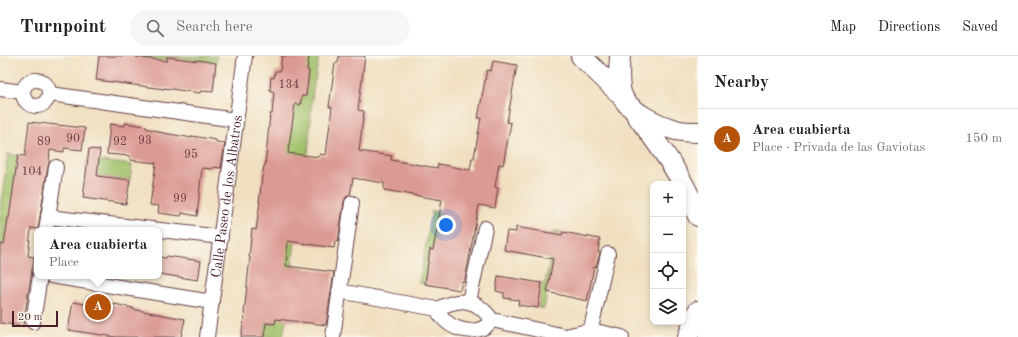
<!DOCTYPE html>
<meta charset="utf-8">
<style>
body{margin:0;font-family:"Old Standard TT",serif;background:#f6f6f6;color:#202124}
.controls{position:absolute;right:12px;bottom:12px;display:grid;overflow:hidden;border-radius:8px;box-shadow:0 2px 6px #0003}
.controls button{width:36px;height:36px;display:grid;place-items:center;padding:0;border:0;border-bottom:1px solid #e0e0e0;background:#fff;color:#202124;font:20px sans-serif}
.scale{position:absolute;left:12px;bottom:10px;width:46px;box-sizing:border-box;padding-left:4px;border:2px solid #4a1f2b;border-top:0;font-size:11px;line-height:14px;white-space:nowrap;color:#4a1f2b;-webkit-text-stroke:3px #fbf7ec;paint-order:stroke}
.you{position:absolute;left:446px;top:169px;width:14px;height:14px;margin:-10px;border:3px solid #fff;border-radius:50%;background:#1a73e8;box-shadow:0 0 0 6px #1a73e833}
.badge{display:grid;place-items:center;width:26px;height:26px;border-radius:50%;background:#b45309;color:#fff;font-size:13px;font-weight:700}
.pin{position:absolute;translate:-50% -50%;border:2px solid #fff;box-shadow:0 1px 4px #0006}
.popup{position:absolute;left:34px;top:171px;width:128px;height:52px;box-sizing:border-box;display:grid;place-content:center;border-radius:8px;background:#fff;filter:drop-shadow(0 1px 3px #0005);font-size:13px;white-space:nowrap;color:#757577}
.popup b{font-size:15px;color:#202124}
.popup::after{content:'';position:absolute;left:50%;top:100%;margin-left:-8px;border:8px solid transparent;border-top-color:#fff}
.list{margin:0;padding:0;list-style:none}
h2{display:flex;justify-content:space-between;align-items:center;height:52px;margin:0;padding:0 16px;font-size:17px}
h2 small{font-size:13px;font-weight:400;color:#757577}
.list li{display:grid;grid-template-columns:26px 1fr auto;gap:12px;align-items:center;box-sizing:border-box;height:60px;padding:0 16px;border-top:1px solid #e0e0e0}
.list b{display:block;font-size:15px;white-space:nowrap}
.list p{margin:0;font-size:13px;white-space:nowrap;color:#757577}
.list em{font-size:13px;font-style:normal;color:#757577}
.icon{flex:none;width:22px;height:22px;fill:none;stroke:currentColor;stroke-width:2;stroke-linecap:round;stroke-linejoin:round}
.map{position:relative;flex:none;width:698px;height:281px;overflow:hidden}
header{display:flex;align-items:center;gap:24px;box-sizing:border-box;height:56px;padding:0 20px;background:#fff;border-bottom:1px solid #e0e0e0}
header strong{font-size:19px}
nav{display:flex;gap:22px;margin-inline-start:auto;font-size:14px}
.search{width:280px;height:36px;background:#f6f6f6;display:flex;align-items:center;gap:10px;box-sizing:border-box;padding:0 14px;border-radius:22px;color:#757577;font-size:15px}
main{display:flex}
aside{flex:1;background:#fff}
.map>svg:first-child{display:block}
.green{fill:#9fbf68;stroke:#746f4a}
.building{fill:#db9a93}
.lines{fill:none;stroke-linecap:round;stroke-linejoin:round}
.street-casing{stroke:#633c42;stroke-width:16}
.secondary-casing{stroke:#633c42;stroke-width:22}
.street{stroke:#fff;stroke-width:14}
.secondary{stroke:#fff;stroke-width:20}
.labels{text-anchor:middle;stroke-width:3;stroke-linejoin:round;paint-order:stroke}
.number-label{font-size:12px;fill:#6e3e45}
.street-label{font-size:14px;fill:#4a1f2b;stroke:#fbf7ec}
</style>
<header>
<strong>Turnpoint</strong>
<div class="search"><svg class="icon" aria-label="search" viewBox="0 0 24 24"><circle cx="10" cy="10" r="6"/><path d="M15 15l6 6"/></svg>Search here</div>
<nav><a>Map</a><a>Directions</a><a>Saved</a></nav>
</header>
<main>
<div class="map">
<svg width="698" height="281" viewBox="0 0 698 281">
<rect width="100%" height="100%" fill="#fbf7ec"/>
<filter id="ink" filterUnits="userSpaceOnUse"><feTurbulence type="fractalNoise" baseFrequency=".025" numOctaves="2"/><feDisplacementMap in="SourceGraphic" scale="8" xChannelSelector="R" yChannelSelector="G"/><feConvolveMatrix kernelMatrix="1 2 1 2 8 2 1 2 1" color-interpolation-filters="sRGB"/></filter>
<filter id="wash" filterUnits="userSpaceOnUse"><feTurbulence type="fractalNoise" baseFrequency=".012" numOctaves="4" result="noise"/><feDisplacementMap in="SourceGraphic" scale="16" xChannelSelector="R" yChannelSelector="G"/><feGaussianBlur stdDeviation="0.9" result="paint"/><feColorMatrix in="noise" values="0 0 0 0 0 0 0 0 0 0 0 0 0 0 0 0 0 1.4 0 .05"/><feComposite in="paint" operator="in"/></filter>
<g filter="url(#wash)">
<rect width="100%" height="100%" fill="#f0e0c1"/>
<path class="green" d="M137,0h80l-1,7 -18,-3 -1,9 -4,-9 -26,-3v4l-21,-3z
M309,0h10l-7,41 -3,46 -3,29 -11,70 -3,24 11,2 -1,8 -7,45 -9,-1 -3,17h-19l2,-14 9,1 13,-89 7,-60 3,-21 -13,-2 8,-48 7,1 2,-9h4l3,-25 -6,-1z
M8,98l14,2 -5,2 -2,21 -2,40 -5,-1 -2,12 2,15 -7,-1 -1,5v-40z
M87,103l45,6 -2,15 -33,-4v-4l-11,-2z
M432,155l8,1 -7,38h-3l-3,11 10,2 -9,5 -3,16 -6,-1z
M555,175l8,1 -2,10 -8,18 -9,49 -6,-1 2,-14v-11h5l5,-24 -3,-1 4,-25 4,1z"/>
<g id="blocks">
<path class="building" d="M99,0h38l-1,1 31,4v-4l31,4v-1l18,3 -3,29 -12,-1 -1,2 -36,-5v1l-68,-9z
M282,0h27l-2,14 2,1 -3,25h-4l-2,9 -5,-1 -7,49 31,4 1,-3 6,1 6,-48h-3l6,-44h3l1,-7h26l-7,54 6,1 -5,40 33,5 -1,4 46,8 1,-4 32,6 2,-12h2l7,-40h-3l9,-48 4,1 2,-10 24,4 -10,57 4,1 -8,42 -4,-1 -4,23 3,1 -3,20 -16,-3 -12,64 -3,13 -2,-1 -2,9 -35,-6 5,-35 3,1 9,-50 -58,-10v-7l-31,-5 -3,17 -4,2 -2,5 -6,40 -3,-1 -1,7 -46,-7 -2,25 48,6 -8,53 -50,-6 -1,5 -9,-1 -2,14h-23l4,-23h-1l6,-57h-1l3,-28 4,1 4,-28h-1l3,-25 2,-11h1l5,-52h2l2,-22 -4,-2 1,-13 3,1 1,-7h5z
M29,66l56,6 -3,22 -18,-2v4l-14,-2 -1,13 -1,3 -10,63 -7,-1 -3,28 6,1 -11,69 -23,-3v-79l4,1 4,-27h1l9,-63 7,1z
M125,67l21,3v2l12,3v1l34,6v-2l24,4v2l9,1 -4,25 -8,-1 -1,2 -10,-1 -5,48 -15,-3 -1,3 -23,-3 1,-7 -9,-1 6,-42 -26,-3v-4l-23,-2 3,-30 15,2z
M89,93l11,1 -3,26 33,4 -4,24 -43,-6z
M516,171l46,8 1,-3 37,7 -2,13 2,1 -4,14h-2l-7,34 -40,-9 6,-33 -49,-9 3,-19 9,1z
M167,200l34,5 -3,19 -39,-6v-17l7,1z
M498,220l44,7 -4,25 -20,-3 1,-5 -15,-2v-5l-8,-2z
M92,244l23,5v-1l18,4 -1,1 53,10 -4,18h-65l-48,-7 5,-28 18,3z"/>
</g>
</g>
<g filter="url(#ink)">
<use href="#blocks" fill-opacity="0" stroke="#633c42" stroke-width="1"/>
<g class="lines">
<g class="street-casing">
<g id="street">
<circle cx="36" cy="37" r="13"/>
<path d="M0,33l23,3"/>
<path d="M50,38l186,26"/>
<path d="M48,161l173,20"/>
<path d="M46,174l10,-63"/>
<path d="M51,220l161,26"/>
<path d="M339,235l98,18c24,-12 39,-11 55,11l74,16 25,-6 31,7"/>
<path d="M469,245l16,-73"/>
<path d="M437,253c1,2 3,6 5,8 9,12 29,18 43,10 3,-2 5,-5 7,-7"/>
<path d="M33,266l7,-46"/>
<path id="s1" d="M207,281l38,-281"/>
<path d="M333,281l19,-134"/>
<path d="M589,281l19,-83"/>
</g>
</g>
<g class="secondary-casing">
<path id="secondary" d="M581,0l42,41
M620,0c-1,12 -2,29 2,40 7,16 38,30 54,34 7,2 15,2 22,2
M636,58c24,33 48,64 62,102
M688,281l10,-26"/>
</g>
<use href="#street" class="street"/>
<use href="#secondary" class="secondary"/>
</g>
</g>
<g class="labels">
<g class="number-label">
<text x="289" y="32">134</text>
<text x="73" y="86">90</text>
<text x="145" y="88">93</text>
<text x="44" y="89">89</text>
<text x="120" y="89">92</text>
<text x="191" y="102">95</text>
<text x="32" y="119">104</text>
<text x="180" y="146">99</text>
</g>
<g class="street-label">
<text dy="5" stroke="none"><textPath href="#s1" startOffset="142">Calle Paseo de los Albatros</textPath></text>
</g>
</g>
</svg>
<div class="controls">
<button>+</button>
<button>−</button>
<button><svg class="icon" aria-label="locate" viewBox="0 0 24 24"><circle cx="12" cy="12" r="6"/><path d="M12 2v4M12 18v4M2 12h4M18 12h4"/></svg></button>
<button><svg class="icon" aria-label="layers" viewBox="0 0 24 24"><path d="M12 4l9 5-9 5-9-5zM3 14l9 5 9-5"/></svg></button>
</div>
<div class="scale">20 m</div>
<div class="you"></div>
<div class="pin badge" style="left:98px;top:251px">A</div>
<div class="popup"><b>Area cuabierta</b>Place</div>
</div>
<aside>
<h2>Nearby<small></small></h2>
<ul class="list">
<li><span class="badge">A</span><div><b>Area cuabierta</b><p>Place · Privada de las Gaviotas</p></div><em>150 m</em></li>
</ul>
</aside>
</main>
